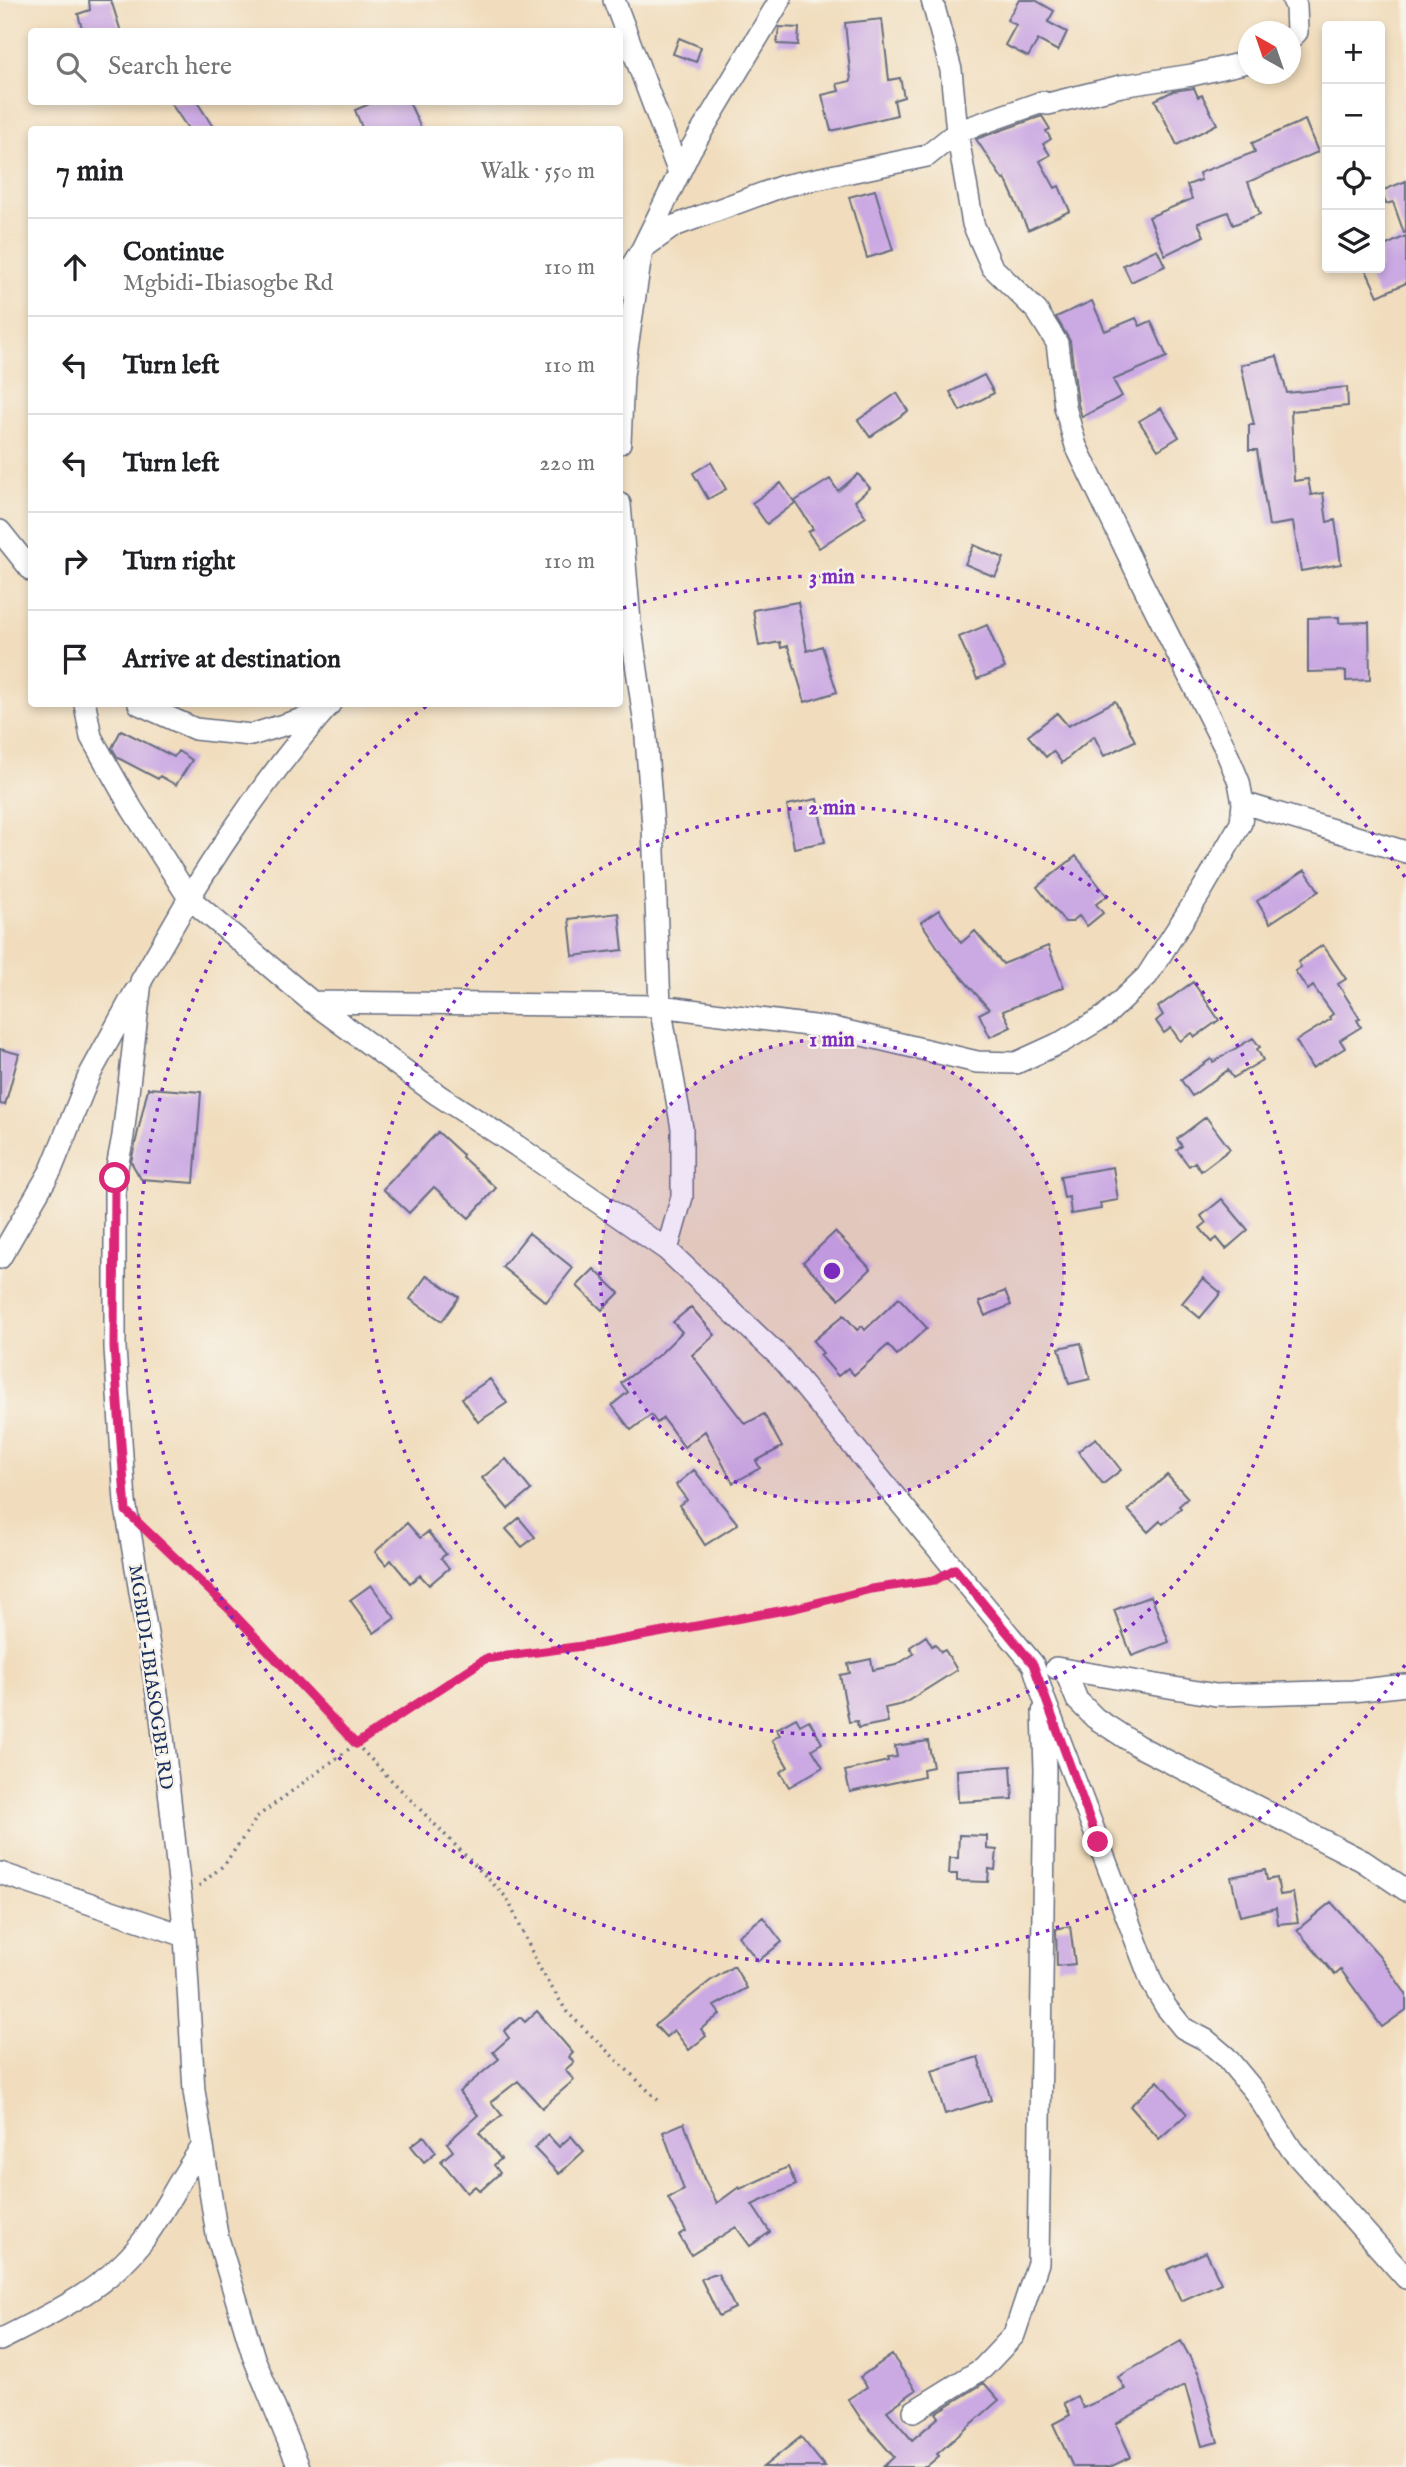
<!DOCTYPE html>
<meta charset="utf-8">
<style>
body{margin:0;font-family:"IM FELL English",serif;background:#f6f6f6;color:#202124}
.controls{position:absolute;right:21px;top:21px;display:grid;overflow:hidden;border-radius:7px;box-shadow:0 4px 10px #0003}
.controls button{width:63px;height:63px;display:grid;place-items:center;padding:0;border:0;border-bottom:2px solid #e0e0e0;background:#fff;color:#202124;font:35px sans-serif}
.compass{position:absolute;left:1238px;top:21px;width:63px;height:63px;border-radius:50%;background:#fff;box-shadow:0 4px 10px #0003;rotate:320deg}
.stop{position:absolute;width:21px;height:21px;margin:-16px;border:5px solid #db2777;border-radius:50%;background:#fff}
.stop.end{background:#db2777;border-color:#fff;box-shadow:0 2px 7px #0008}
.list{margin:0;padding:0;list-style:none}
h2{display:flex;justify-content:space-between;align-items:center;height:91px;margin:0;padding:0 28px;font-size:30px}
h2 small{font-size:23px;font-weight:400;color:#757577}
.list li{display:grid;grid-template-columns:46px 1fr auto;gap:21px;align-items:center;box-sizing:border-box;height:98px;padding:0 28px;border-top:2px solid #e0e0e0}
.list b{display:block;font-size:26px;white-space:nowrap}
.list p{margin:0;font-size:23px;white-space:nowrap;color:#757577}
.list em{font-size:23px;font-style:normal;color:#757577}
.icon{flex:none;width:38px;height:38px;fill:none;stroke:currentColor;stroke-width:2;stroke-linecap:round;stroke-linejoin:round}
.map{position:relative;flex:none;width:1406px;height:2467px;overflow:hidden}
.search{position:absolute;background:#fff;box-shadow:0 4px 10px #0003;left:28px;top:28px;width:595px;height:77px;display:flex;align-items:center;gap:18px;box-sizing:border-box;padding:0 24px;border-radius:7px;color:#757577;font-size:26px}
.panel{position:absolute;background:#fff;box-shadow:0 4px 10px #0003;left:28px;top:126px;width:595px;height:581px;border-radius:7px}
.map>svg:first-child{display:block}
.building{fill:#cba9e3}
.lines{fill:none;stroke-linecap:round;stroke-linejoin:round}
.minor-casing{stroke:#666c7f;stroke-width:24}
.path{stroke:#666c7f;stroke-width:3.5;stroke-dasharray:2 5;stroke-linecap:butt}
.minor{stroke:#fff;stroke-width:21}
.route{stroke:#db2777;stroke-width:9}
.ring{fill:none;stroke:#7b2cbf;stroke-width:3.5;stroke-dasharray:3.5 7}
.labels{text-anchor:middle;stroke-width:5;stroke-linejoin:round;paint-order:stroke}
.street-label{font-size:19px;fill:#1b2f5e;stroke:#f7f3e8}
.centre{fill:#7b2cbf;stroke:#f7f3e8;stroke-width:3.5}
.ring-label{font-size:21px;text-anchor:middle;font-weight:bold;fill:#7b2cbf;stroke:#f7f3e8;stroke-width:5;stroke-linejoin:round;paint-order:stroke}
</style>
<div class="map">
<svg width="1406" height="2467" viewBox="0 0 1406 2467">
<rect width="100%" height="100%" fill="#f7f3e8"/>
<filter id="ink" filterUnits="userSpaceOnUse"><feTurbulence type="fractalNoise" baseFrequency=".0143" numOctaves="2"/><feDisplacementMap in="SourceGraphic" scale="14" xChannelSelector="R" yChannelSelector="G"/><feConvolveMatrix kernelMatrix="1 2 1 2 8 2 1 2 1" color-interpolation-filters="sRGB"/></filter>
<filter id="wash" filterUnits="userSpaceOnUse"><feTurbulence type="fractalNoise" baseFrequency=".00686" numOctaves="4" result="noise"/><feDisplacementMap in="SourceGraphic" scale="28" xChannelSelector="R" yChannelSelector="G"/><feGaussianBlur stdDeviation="1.57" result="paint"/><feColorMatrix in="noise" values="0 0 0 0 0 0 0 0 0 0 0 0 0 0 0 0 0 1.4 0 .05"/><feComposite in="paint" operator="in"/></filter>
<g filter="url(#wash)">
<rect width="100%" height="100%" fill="#f1ddbd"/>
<g id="blocks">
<path class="building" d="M89,0h22l10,32h-38l-5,-18 12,-4z
M1019,0h16l19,11 -6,11 19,10 -9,19 -20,-11 -10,17 -23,-12 11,-20 -9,-5z
M882,19l7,61 11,-2 4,19 -10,3 3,15 -66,16 -9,-36 17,-4 -2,-7 14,-3 -6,-58z
M779,27l20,1 -1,17 -21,-1z
M679,38l22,9 -5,15 -23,-8z
M1194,88l4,9 4,-2 15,29 -40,21 -22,-45 18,-9z
M170,102h27l18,28h-26z
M374,102h35l13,28h-59l-8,-20z
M1042,116l8,13 -4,2 5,8 -8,5 7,11 -10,6 15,27 4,-2 11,25 -42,19 -23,-52 -2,2 -27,-41z
M1305,120l13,32 -70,30 12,32 -27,11 -5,-13 -30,11 6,13 -39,19 -16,-38 43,-18 -5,-14 14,-5 -2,-7 56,-21 -3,-9z
M1406,181v52h-2l-11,-31 -7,2 -5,-13z
M875,190l18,60 -26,8 -18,-61z
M1406,236v47l-28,13 -13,-28h15v-20z
M1157,249l8,17 -34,16 -8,-17z
M1092,301l13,30 31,-13 4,8 11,-5 16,36 -54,23 9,16 -40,21 -4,-13 -8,-63 -14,-24z
M1277,356l10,37 60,-6 1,19 -57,5 3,70 14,-2 3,16 12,-2 4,29 8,-2 6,44 -40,7 -8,-49 -24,4 -12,-76h-8v-25h5l-13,-60z
M984,375l10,18 -34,18 -10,-19z
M897,393l11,18 -38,26 -12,-17z
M1161,408l18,29 -21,13 -19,-29z
M711,462l15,27 -18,10 -15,-26z
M858,474l12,14 -15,13 11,16 -47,31 -11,-16 5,-3 -18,-28 35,-22 8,12z
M781,483l14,20 -28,21 -15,-21z
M974,545l30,13 -9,19 -30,-13z
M798,602l9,49 15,-5 15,46 -32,10 -17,-56 -7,2 -1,-6 -21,4 -6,-36z
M1339,617v6l30,-1 1,58 -24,1v-10l-38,1v-54z
M987,625l18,43 -28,11 -18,-42z
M1115,701l20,40 -31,15 -10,-20 -32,27 -9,-12 -7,6 -18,-21 29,-23 11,13z
M121,730l53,27 4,-6 14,9 -16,25 -16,-9 -2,3 -40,-21 -6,-10z
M817,799l8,43 -31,6 -7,-43z
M1076,856l31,40 -11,8 7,9 -16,13 -8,-10 -8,6h-6l-28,-35z
M1305,870l14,21 -49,32 -13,-22z
M939,910l22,33 14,-12 28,33 45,-18 16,41 -61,24 8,16 -21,10 -11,-23 10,-5 -45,-52 -23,-35z
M619,913l4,37 -50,6 -4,-37z
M1323,945l23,34 -8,5 22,35 -3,1 4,7 -21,13 5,8 -33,20 -16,-27 35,-22 -2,-2 4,-3 -20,-28 -5,4 -13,-19 6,-4 -3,-5z
M1193,982l26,38 -24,17 -3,-4 -12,8 -9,-13 -7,5 -8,-12 7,-6 -5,-8z
M1253,1038l7,9 -3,2 6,11 -30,18 -5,-8 -36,26 -11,-16 30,-21 2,3z
M0,1049l19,5 -14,51 -5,-1z
M148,1088l53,4 -7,91 -53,-4 -10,-17z
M1206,1117l24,32 -29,22 -6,-9 -6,4 -12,-16 5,-4 -5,-7z
M438,1132l25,23 -1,2 34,31 -27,30 -35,-31 -25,26 -26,-24z
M1113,1167l5,33 -18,3 1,6 -30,5 -2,-17 -5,1 -4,-22z
M1222,1199l26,31 -22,19 -9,-11 -5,4 -12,-14 6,-5 -5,-7z
M835,1232l36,37 -32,30 -36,-37z
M529,1233l44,35 -27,34 -44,-35z
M594,1269l25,24 -17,17 -25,-24z
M427,1275l32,22 -17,24 -32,-22z
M1203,1278l18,15 -21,25 -18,-15z
M1005,1291l6,14 -26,11 -6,-14z
M899,1298l28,30 -30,27 -9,-10 -34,30 -6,-7 -10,8 -18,-21 3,-2 -10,-12 31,-26 13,15 5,-4 3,4z
M691,1307l24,28 -23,20 53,69 19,-10 18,33 -26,14 4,7 -27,15 -28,-52 -21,16 -21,-29 -6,5 -6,-8 -20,15 -19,-25 16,-13 -7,-9 39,-29 22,-22 -9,-10z
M1081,1343l9,36 -21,5 -10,-36z
M490,1379l17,24 -29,19 -16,-24z
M1096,1438l25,32 -18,14 -25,-33z
M506,1459l25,31 -23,19 -26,-31z
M694,1470l44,54 -33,21 -26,-40 8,-5 -11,-15z
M1167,1475l21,23 -9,8 2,2 -18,16 -3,-3 -12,11 -20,-22z
M519,1518l16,19 -13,10 -16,-18z
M407,1523l13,15 8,-6 18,22 -5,4 8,10 -20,17 -9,-10 -10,8 -19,-23 -5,5 -11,-13z
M371,1585l24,33 -21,15 -24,-33z
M1151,1596l18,46 -37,14 -18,-46z
M926,1636l6,10 3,-2 6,8 4,-2 12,20 -54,34 -18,4 3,14 -30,6 -1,-7 -8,1 -9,-47 10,-2 -2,-9 23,-5 2,11 23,-5 18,-11 -4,-7z
M796,1718l4,7 9,-5 13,23 -10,6 11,18 -34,20 -9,-15 8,-5 -16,-27 8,-5 -4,-6z
M928,1741l5,26 -10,2 1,7 -74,16 -5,-21 43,-10 -1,-3 10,-1 -2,-11z
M1011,1766l2,33 -55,3 -1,-32z
M959,1835l28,1v13l10,1 -2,20 -6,-1 -1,13 -31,-1v-7h-8l1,-16h8z
M1265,1870l2,10 10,-2 3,17 13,-2 5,29 -20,2 -2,-16 -36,8 -9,-39z
M1331,1902l48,53 27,39v16l-24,17 -41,-57 -6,5 -38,-45z
M763,1917l19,25 -24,19 -20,-25z
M1070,1926l5,38 -18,2 -1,-37z
M734,1966l13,22 -33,18 6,8 -19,15 5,7 -17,14 -15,-20 -8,7 -11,-12 55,-44z
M537,2011l36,42 -4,4 5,5 -9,8 9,10 -32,28 -24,-27 -27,21 11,13 -23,18 22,26 -7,6 6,8 -20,18 -5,-5 -8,7 -26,-32 12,-10 -6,-8 31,-28 -19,-23 40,-33 -6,-7 16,-14 -5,-7 16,-14 5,5z
M978,2057l13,43 -46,14 -13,-43z
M1158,2081l29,33 -28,25 -29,-33z
M684,2123l20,56 13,24 22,-16 1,2 48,-22 8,18 -44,20 18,27 -20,14 -14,-19 -45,28 -12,-20 7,-4 -18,-33 16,-8 -21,-58z
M548,2135l11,12 12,-11 13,15 -25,23 -25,-26z
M424,2136l12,16 -12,10 -13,-16z
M1206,2252l15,31 -40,18 -14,-31z
M712,2274h6l17,34 -16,8 -18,-37z
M1181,2341l18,33 19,68 -16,4 -17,-61 -69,39 15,33 -21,10h-37l-20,-43 17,-9 -6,-12 13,-7 6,12 42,-19 -7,-12z
M892,2355l24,35 -29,21 25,29 27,-23 -3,-4 48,-30 15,17 -62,54 2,2 -13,11h-43l11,-10 -33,-38 -13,-20 19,-12 -7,-10z
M801,2437l24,30h-62z"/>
</g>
</g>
<g filter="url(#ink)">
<use href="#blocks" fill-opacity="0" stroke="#666c7f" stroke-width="2"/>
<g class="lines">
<g class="minor-casing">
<path id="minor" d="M614,0l65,173
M1290,39l7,-7 -1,-26 -3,-6
M620,285l22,-36 49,-100 89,-149
M620,443l3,-68 19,-126 32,-23 109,-40 144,-30 30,-24 85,-30 6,2 73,-18 71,-11 56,-13
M620,504l10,118 15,103 8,101 7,180 22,122v69l-15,53
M0,531l32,40
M85,704l6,33 41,72 57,89 -48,83 -18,155 -8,42v170l10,154 36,216 24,218 9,155 23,144 37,123 45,109
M139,704l56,25 56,6 71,-22
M330,704c-53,60 -99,126 -141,194l123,104 126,93 79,51 150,104 112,106 254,308 10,32 109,287 14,24 17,21 23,12 20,17 29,35 37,58 114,128
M1243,803l163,49
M312,1002l348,4 177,23 140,33 39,1 46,-21 43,-26 42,-40 55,-86 39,-67 2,-20 -4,-21 -15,-36 -84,-167 -64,-133 -11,-39 -8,-64 -20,-32 -45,-44 -19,-43 -16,-92 -6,-62 -19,-70
M0,1258l51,-88 38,-94 46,-84
M1056,1668l160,27 137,-4 53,-6
M1065,1670l12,30 18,18 43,28 225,115 43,29
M0,1873l185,63
M0,2340c51,-26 106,-51 142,-98 23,-30 38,-66 61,-96
M914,2411l68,-42 32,-34 24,-72 7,-494 -2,-57"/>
</g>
<path class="path" d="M151,1534l78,75 74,81 204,208 32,69 28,45 94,91
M199,1886l26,-22 33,-48 98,-72 129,-85 112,-15 199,-36 75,-19 67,-11"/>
<use href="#minor" class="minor"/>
</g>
</g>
<g class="lines" filter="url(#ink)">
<path class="route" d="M115,1178l-1,170 12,163 103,98 127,135 129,-85 112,-15 199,-36 75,-19 64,-9 20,-11 78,95 65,178"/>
</g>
<circle cx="832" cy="1271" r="232" fill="#7b2cbf" fill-opacity=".12"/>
<g class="ring">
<circle cx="832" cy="1271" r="232"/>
<circle cx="832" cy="1271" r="464"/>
<path d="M1405 1665A695 695 0 1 1 428 705M623 608A695 695 0 0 1 1405 877"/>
</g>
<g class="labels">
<g class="street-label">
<text transform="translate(152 1677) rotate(82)" y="7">MGBIDI-IBIASOGBE RD</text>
</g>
</g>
<circle cx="832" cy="1271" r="10" class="centre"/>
<g class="ring-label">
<text x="832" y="583">3 min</text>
<text x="832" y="814">2 min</text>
<text x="832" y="1046">1 min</text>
</g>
</svg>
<div class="controls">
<button>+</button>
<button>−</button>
<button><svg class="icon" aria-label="locate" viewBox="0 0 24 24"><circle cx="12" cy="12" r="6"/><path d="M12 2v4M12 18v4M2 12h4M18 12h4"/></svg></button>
<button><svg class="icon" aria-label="layers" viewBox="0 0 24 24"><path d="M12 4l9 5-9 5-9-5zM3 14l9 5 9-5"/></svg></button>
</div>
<svg class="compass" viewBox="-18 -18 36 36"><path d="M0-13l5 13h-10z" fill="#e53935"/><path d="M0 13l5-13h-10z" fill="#757577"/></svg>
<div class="stop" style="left:115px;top:1178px"></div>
<div class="stop end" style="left:1098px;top:1842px"></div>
<div class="search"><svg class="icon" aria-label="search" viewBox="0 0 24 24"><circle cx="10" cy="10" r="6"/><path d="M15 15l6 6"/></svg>Search here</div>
<section class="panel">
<h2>7 min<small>Walk · 550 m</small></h2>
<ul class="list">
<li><svg class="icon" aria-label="ahead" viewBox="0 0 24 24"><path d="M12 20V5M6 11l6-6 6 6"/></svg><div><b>Continue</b><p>Mgbidi-Ibiasogbe Rd</p></div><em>110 m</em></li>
<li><svg class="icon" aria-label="left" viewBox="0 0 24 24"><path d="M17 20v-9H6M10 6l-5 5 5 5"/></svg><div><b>Turn left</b></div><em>110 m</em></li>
<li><svg class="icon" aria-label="left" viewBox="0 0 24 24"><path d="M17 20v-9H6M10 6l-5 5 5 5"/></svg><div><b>Turn left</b></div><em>220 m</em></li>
<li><svg class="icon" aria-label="right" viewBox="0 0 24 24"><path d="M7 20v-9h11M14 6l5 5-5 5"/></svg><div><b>Turn right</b></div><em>110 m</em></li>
<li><svg class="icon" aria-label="arrive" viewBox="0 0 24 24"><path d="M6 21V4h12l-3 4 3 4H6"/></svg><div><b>Arrive at destination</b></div></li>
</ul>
</section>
</div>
